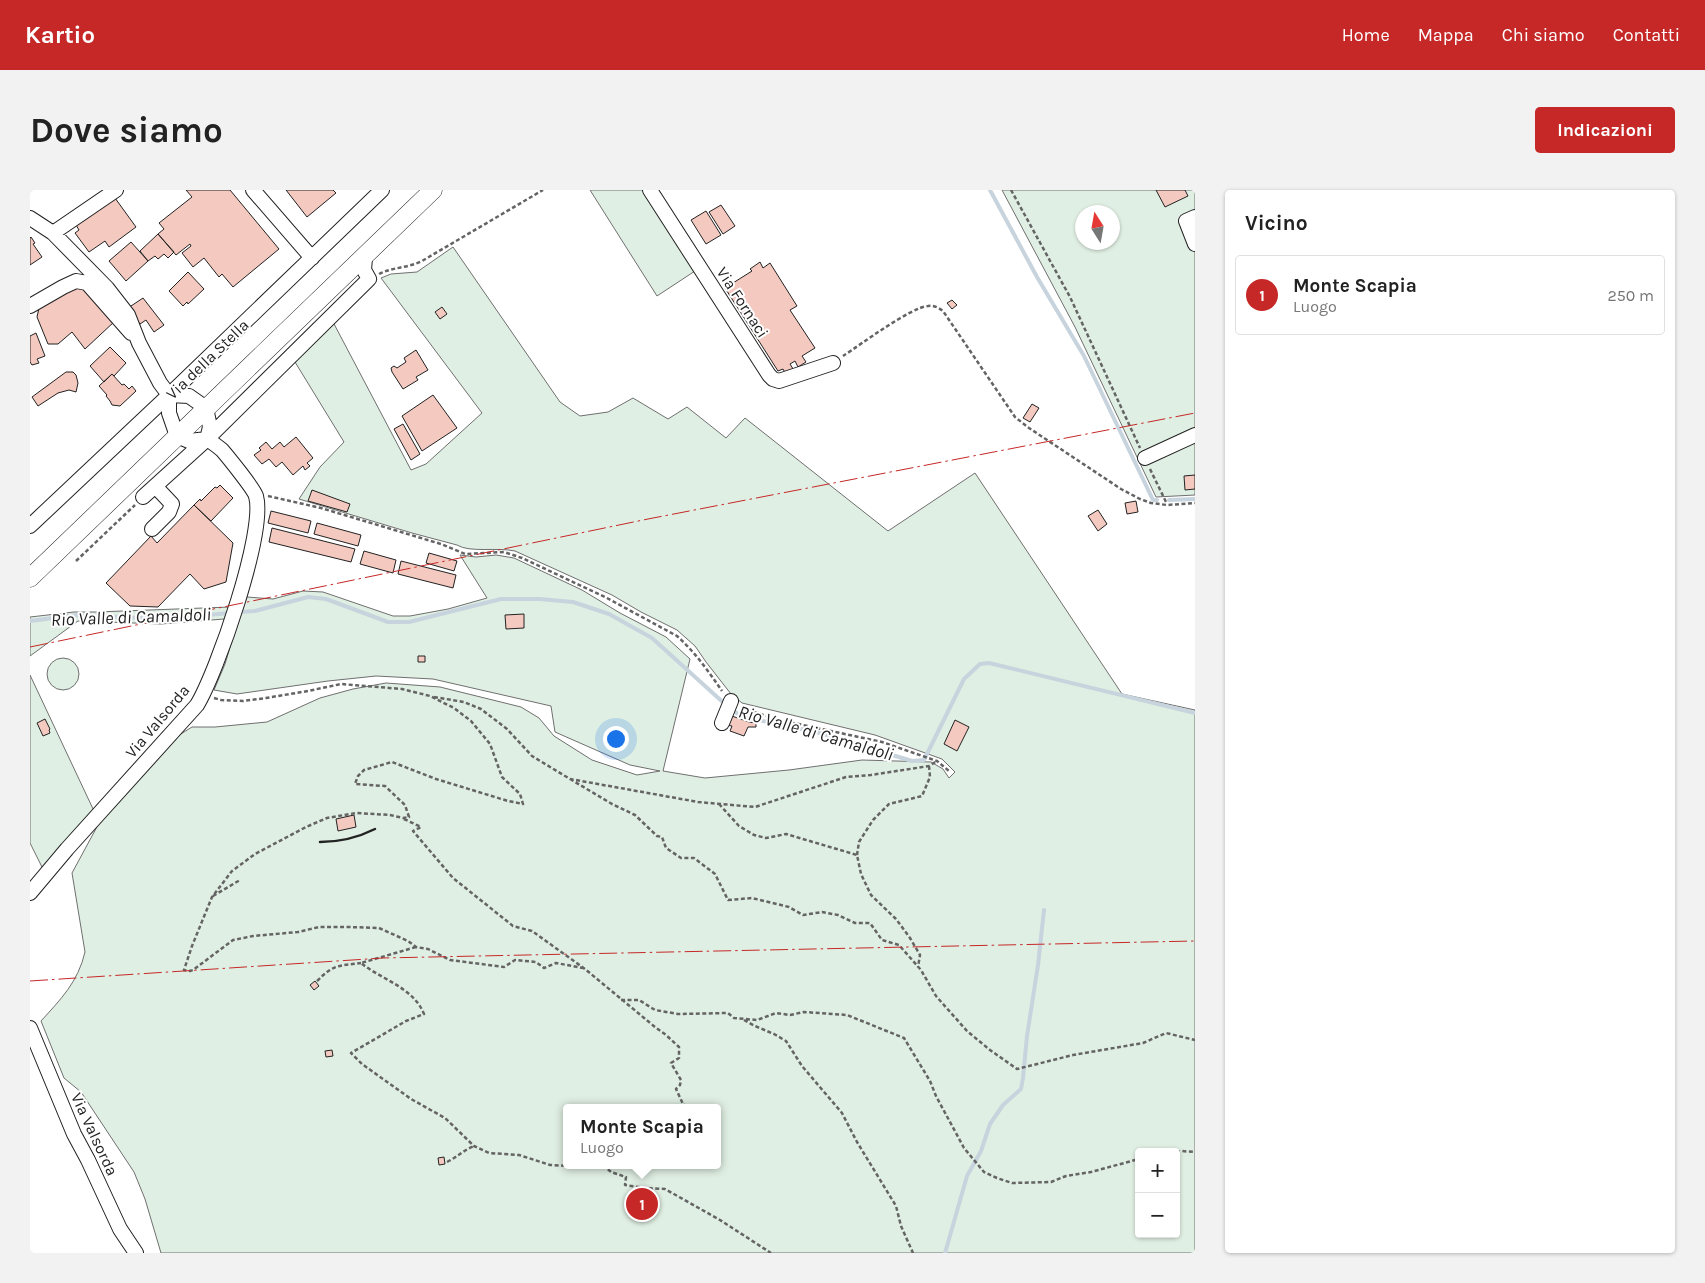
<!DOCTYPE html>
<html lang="it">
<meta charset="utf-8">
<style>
body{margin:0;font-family:Karla,sans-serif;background:#f2f2f2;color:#222}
.controls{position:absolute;right:15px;bottom:15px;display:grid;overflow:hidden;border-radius:5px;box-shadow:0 1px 4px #0004}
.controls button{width:45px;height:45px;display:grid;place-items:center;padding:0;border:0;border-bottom:1px solid #e0e0e0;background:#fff;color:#222;font:25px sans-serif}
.compass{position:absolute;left:1045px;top:15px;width:45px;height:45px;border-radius:50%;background:#fff;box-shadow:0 1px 4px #0004;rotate:349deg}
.you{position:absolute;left:585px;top:548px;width:18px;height:18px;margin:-12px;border:4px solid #fff;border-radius:50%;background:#1a73e8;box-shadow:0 0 0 8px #1a73e833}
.badge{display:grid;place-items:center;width:32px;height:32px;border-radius:50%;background:#c62828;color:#fff;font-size:16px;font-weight:700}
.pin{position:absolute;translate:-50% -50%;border:2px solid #fff;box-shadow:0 1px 5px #0006}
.popup{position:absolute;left:533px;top:914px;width:158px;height:65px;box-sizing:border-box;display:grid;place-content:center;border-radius:5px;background:#fff;filter:drop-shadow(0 1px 4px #0005);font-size:16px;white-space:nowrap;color:#767676}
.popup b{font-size:19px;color:#222}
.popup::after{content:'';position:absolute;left:50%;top:100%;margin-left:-10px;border:10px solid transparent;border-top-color:#fff}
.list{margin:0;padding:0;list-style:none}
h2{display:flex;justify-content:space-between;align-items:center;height:65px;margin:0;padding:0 20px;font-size:21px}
h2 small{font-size:16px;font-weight:400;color:#767676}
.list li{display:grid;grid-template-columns:32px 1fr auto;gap:15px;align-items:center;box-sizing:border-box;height:80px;margin:0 10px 10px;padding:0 10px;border:1px solid #e0e0e0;border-radius:5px}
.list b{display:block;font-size:19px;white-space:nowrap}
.list p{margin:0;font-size:16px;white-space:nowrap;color:#767676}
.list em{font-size:16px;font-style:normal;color:#767676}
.map{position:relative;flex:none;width:1165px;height:1063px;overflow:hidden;border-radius:5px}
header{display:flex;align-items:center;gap:30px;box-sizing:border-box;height:70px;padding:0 25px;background:#c62828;color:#fff}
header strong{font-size:24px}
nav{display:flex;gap:28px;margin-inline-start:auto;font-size:18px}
.intro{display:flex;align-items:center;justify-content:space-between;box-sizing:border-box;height:120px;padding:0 30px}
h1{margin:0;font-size:35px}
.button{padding:12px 22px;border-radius:5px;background:#c62828;color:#fff;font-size:18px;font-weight:700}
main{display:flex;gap:30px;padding:0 30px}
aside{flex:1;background:#fff;border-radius:5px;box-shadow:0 1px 4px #0004}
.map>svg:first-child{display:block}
.green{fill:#e0efe3;stroke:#6f6f6f;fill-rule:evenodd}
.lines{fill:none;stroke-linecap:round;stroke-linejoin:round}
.stream{stroke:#c7d3dd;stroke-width:4}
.building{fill:#f3c9c0;stroke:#222}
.minor-casing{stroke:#222;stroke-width:16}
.major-casing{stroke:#222;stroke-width:19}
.path{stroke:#646464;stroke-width:2.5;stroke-dasharray:4 2.5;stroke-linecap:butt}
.minor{stroke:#fff;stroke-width:14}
.major{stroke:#fff;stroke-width:18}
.wall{stroke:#222;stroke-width:2.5}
.power{stroke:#c62828;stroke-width:1;stroke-dasharray:18 4 2.5 4;stroke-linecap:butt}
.labels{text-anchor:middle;stroke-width:4;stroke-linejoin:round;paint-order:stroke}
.street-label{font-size:16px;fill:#222;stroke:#fff}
.water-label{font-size:18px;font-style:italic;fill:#222;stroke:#fff}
</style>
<header>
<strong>Kartio</strong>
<nav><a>Home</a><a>Mappa</a><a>Chi siamo</a><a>Contatti</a></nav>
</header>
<div class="intro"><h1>Dove siamo</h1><a class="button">Indicazioni</a></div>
<main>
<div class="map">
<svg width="1165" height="1063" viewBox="0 0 1165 1063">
<rect width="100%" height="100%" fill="#fff"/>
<path class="green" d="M560,0h54l51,81 -38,25z
M972,0h193v305l-39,2 -81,-170zM1052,22h30v30h-30z
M423,57l107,155 20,14 28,-4 25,-14 35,21 19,-12 39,31 19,-20 143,113 87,-58 147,221 73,16v543h-1034l-16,-54 -11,-27 -53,-80 -17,-14 -23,-57c20,-22 37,-39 44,-69l-13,-79 33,-61 71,-75 16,-10h23l52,-5 53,-24 33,-9 33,-6 54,4 81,20 18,11 15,18 38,24 45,15 23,-4 -30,-6 -75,-33 -4,-26 -118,-27 -57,-3 -48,5 -91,13 -23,-4 11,-26 14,-47 8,-20 26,2 30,-8 20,1 70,24h17l38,-7 39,-11 -27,-43 16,2 20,-2 18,3 68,32 38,23 46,24 24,22 -27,112 42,7 84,-8 73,-10 69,2 12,7 6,9 6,-6 -13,-13 -67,-24 -133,-32 -11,-9 -25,-32 -11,-16 -18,-16 -36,-18 -29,-17 -97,-44c-18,-4 -45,2 -58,-6l-45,-12 -113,-34 21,-32 24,-25 -49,-80 38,-40 78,148 15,-6 56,-51 -101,-135 10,-4 26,-2zM537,918h150v57h-150zM1109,962h37v82h-37z
M200,417l-6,12 -63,5 -83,-3 -48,35v-39l44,-5h22z
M17 484a16 16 0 1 1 32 0a16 16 0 1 1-32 0Z
M0,485l64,136 -52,56 -12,-24z"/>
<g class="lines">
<path class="stream" d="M960,0l47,87 47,79 69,144h4
M1139,310l26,-1
M209,422l16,-1 53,-14 18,2 62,23h21l92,-23h38l34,3 36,12 43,24 74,67
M0,431l47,-6 85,4 68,-6
M701,519l7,5 11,4 71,15 92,28 12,-1 40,-81 16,-15 9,-1 206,50
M915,1063l22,-77 14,-25 9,-27 13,-19 18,-16 2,-11 4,-42 11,-71 6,-55"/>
</g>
<path class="building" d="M156,0h44l49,59 -46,38 -11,-13 -3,3 -15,-19 -11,9 -11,-14 9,-7 -1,-2 -14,11 -18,-21 6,-5 -5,-6 33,-26z
M256,0h47l3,3 -29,24z
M1126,0h29l3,6 -23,11z
M85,8l21,29 -27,20 -4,-6 -16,11 -14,-19 4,-3 -3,-5z
M691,15l14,21 -12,8 -14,-22z
M676,21l15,24 -15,9 -15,-24z
M128,44l16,18 -6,6 -4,-4 -6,5 -3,-3 -7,5 -8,-10z
M1,47l4,6 -2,1 9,13 -12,8v-27z
M101,52l17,19 -22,20 -17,-20z
M730,72l3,6 7,-5 27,43 -7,4 25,38 -13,8 4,6 -8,5 -3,-6 -5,3 5,8 -8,4 -4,-7 -5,2 -53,-83 27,-17 -2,-2z
M158,82l16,17 -16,15 -1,-2 -4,4 -14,-15z
M44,97l11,2 30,32 -30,28 -13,-17 -14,12h-10l-11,-27 2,-9z
M113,108l21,27 -10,7 -8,-12 -6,4 -12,-16z
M922,110l5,5 -5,4 -5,-6z
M412,117l5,7 -7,5 -5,-7z
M6,143l9,23 -8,3 2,4 -7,2 -2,-3v-26z
M80,157l16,16 -12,13 -2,-2 -8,8 -14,-16z
M386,160l12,20 -12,7 2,3 -15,9 -11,-17 -1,-4 3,-2 3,2 9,-6 -2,-4z
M36,182h7l3,3 2,8 -2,9 -7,-2 -11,3 -20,13 -6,-9z
M82,184l10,11 2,-1 5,5 3,-3 4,5 -16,15 -8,-1 -2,-4 -4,-5 1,-1 -8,-9z
M403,205l24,33 -35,23 -20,-35z
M1002,214l7,4 -9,14 -7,-4z
M373,234l17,30 -9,6 -17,-31z
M266,247l17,21 -6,5 3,3 -5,4 -2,-4 -10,9 -11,-13 -6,5 -7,-8 -7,5 -8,-9 7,-5 -2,-2 7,-6 6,7 8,-7 4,5z
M1165,285v14l-10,1 -1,-14z
M190,295l13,13 -22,23 -17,-16 6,-6 1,2 14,-14 2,1z
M282,300l38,14 -3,8 -39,-11z
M1106,311l2,11 -11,2 -2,-11z
M164,315l39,38 -7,39 -22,7 -14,-15 -32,33 -28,-1 -24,-23 45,-47 6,7z
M1068,320l9,14 -9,7 -10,-15z
M241,321l40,10 -3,12 -40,-10z
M287,333l44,12 -3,11 -44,-12z
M242,338l83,21 -4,13 -82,-20z
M334,361l32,9 -3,13 -33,-9z
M399,363l28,8 -3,10 -28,-8z
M371,371l55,14 -3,13 -55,-14z
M494,424v14l-18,1 -1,-14z
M388,466h7v6h-7z
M699,525l20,7 7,1v4h-8l-4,9 -14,-5 2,-5 -6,-1z
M15,529l5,10 -1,1 1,3 -7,3 -6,-13z
M925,530l14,7 -12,24 -13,-7z
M324,625l2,12 -18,4 -2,-12z
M285,791l4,5 -5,4 -4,-5z
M302,860l1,6 -7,1 -1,-6z
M414,967l1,7 -6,1 -1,-7z"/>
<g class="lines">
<g class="minor-casing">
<path id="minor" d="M223,0l59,68
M620,0l119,185 4,4 6,2 54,-18
M1165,27l-9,4 9,23
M0,28l23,15 54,55 21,27 11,28 21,40 9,12v18l8,23 12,5 18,-2c5,3 10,7 15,11 6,7 32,39 34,46 10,36 -39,176 -59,209l-130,144 -37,44
M23,43l63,-43
M0,116l33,-19 13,-6 11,2 44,50
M139,205l20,1 17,12 4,19 -3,12
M1115,268l50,-23
M113,307l64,-58 162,-160 -5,-9 1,-12
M0,336l139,-131 213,-205
M122,339l17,-17 3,-8 -17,-18
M692,533l9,-22
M0,838l44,106 14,26 32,69 16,24"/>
</g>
<g class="major-casing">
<path id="major" d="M0,388l403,-388"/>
</g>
<path class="path" d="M981,0l59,107 70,151
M349,84c14,-7 29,-6 43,-13l121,-71
M813,166c17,-11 68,-49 85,-50 6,-1 11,2 15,5l72,106 14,11 92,61 19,10 11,4 16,2 28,-2
M1120,279l17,35
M238,306l53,12 120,36 24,10 39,-2 18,6 83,39 72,39c18,16 32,36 45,55
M46,371l59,-56
M404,507l30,5 17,7 26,20 25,27 38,23 128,23 57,5 91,-30 25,-2 58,-9 8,-5
M184,508l7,2 22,1 23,-3 42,-7 33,-7 61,5 28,7 24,12 17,13 19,23 12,33 18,17 3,10 -15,-3 -72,-22 -44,-17 -28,8 -6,6 -3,8 30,2 20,19 4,12 -6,1 -13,-3 -34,-2 -29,5 -21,9 -51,27 -23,17 -20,26 -20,49 -8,24 6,1 3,-1 40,-30 20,-4 45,-4 21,-5h29l31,1 29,13 8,6 12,2 22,11 54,7 11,-7 21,2 8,6 12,-5 27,5
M711,518l39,12 102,22 55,19 12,10
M540,589l42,25 23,11 22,21 5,1 4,11 15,10h13l21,16 13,26 24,-2 37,9 14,8 19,-3 16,3 17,8h15l12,17 17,5 22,25 15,26 31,35 23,19 27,19 56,-14 70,-12 23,-10 29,7
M689,614l20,22 15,9 12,3 20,-4 71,21 4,19 10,21 25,24 14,19 10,17 -2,12
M374,629l17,8 -8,4 40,47 60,48 19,5 53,38 70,58 11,8 13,12v11l-8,5 10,17 -1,5 -4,4 7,15 6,4
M827,665l2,-13 14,-22 16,-16 33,-8 8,-19 -1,-11
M183,706l27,-16
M386,757l-55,16c21,17 52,24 63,51l-18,7 -55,32 11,11 49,35 34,19 29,28 15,7 30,2 31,10 20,1 16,-1
M287,791c17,-17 21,-15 44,-18
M591,810h18l16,10 23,4 50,-1 6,5 23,2 19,-7 14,2 14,-3 43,3 57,23 26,43 6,15 28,52 20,24 13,6 15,5 39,-1 15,-6 25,-4 48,-13
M714,830l11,6 19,8 12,7 16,25 40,47 15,29 39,64 5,20 12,27
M1146,962l5,-1 14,1
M417,972c10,-5 17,-12 27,-16
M573,975l8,7 15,5 -1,8 19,3 21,1 55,31 51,33"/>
<use href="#minor" class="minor"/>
<use href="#major" class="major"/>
<path class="wall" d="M290,652c20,0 37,-4 55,-13"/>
<path class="power" d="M0,457l618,-128 547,-106
M0,791l353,-23 812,-17"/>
</g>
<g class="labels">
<g class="street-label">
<text transform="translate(713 112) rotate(57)" y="6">Via Fornaci</text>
<text transform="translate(177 169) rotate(-44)" y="6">Via della Stella</text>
<text transform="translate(127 531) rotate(-50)" y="6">Via Valsorda</text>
<text transform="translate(65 944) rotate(65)" y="6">Via Valsorda</text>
</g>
<g class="water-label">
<text transform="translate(101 427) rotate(-2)" y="6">Rio Valle di Camaldoli</text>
<text transform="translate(786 543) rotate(16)" y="6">Rio Valle di Camaldoli</text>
</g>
</g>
</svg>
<div class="controls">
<button>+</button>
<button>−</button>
</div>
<svg class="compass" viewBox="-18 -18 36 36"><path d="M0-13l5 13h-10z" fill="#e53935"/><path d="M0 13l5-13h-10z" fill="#767676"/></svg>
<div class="you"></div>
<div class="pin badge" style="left:612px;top:1014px">1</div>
<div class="popup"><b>Monte Scapia</b>Luogo</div>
</div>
<aside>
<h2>Vicino<small></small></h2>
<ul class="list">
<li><span class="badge">1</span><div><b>Monte Scapia</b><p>Luogo</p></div><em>250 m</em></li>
</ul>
</aside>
</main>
